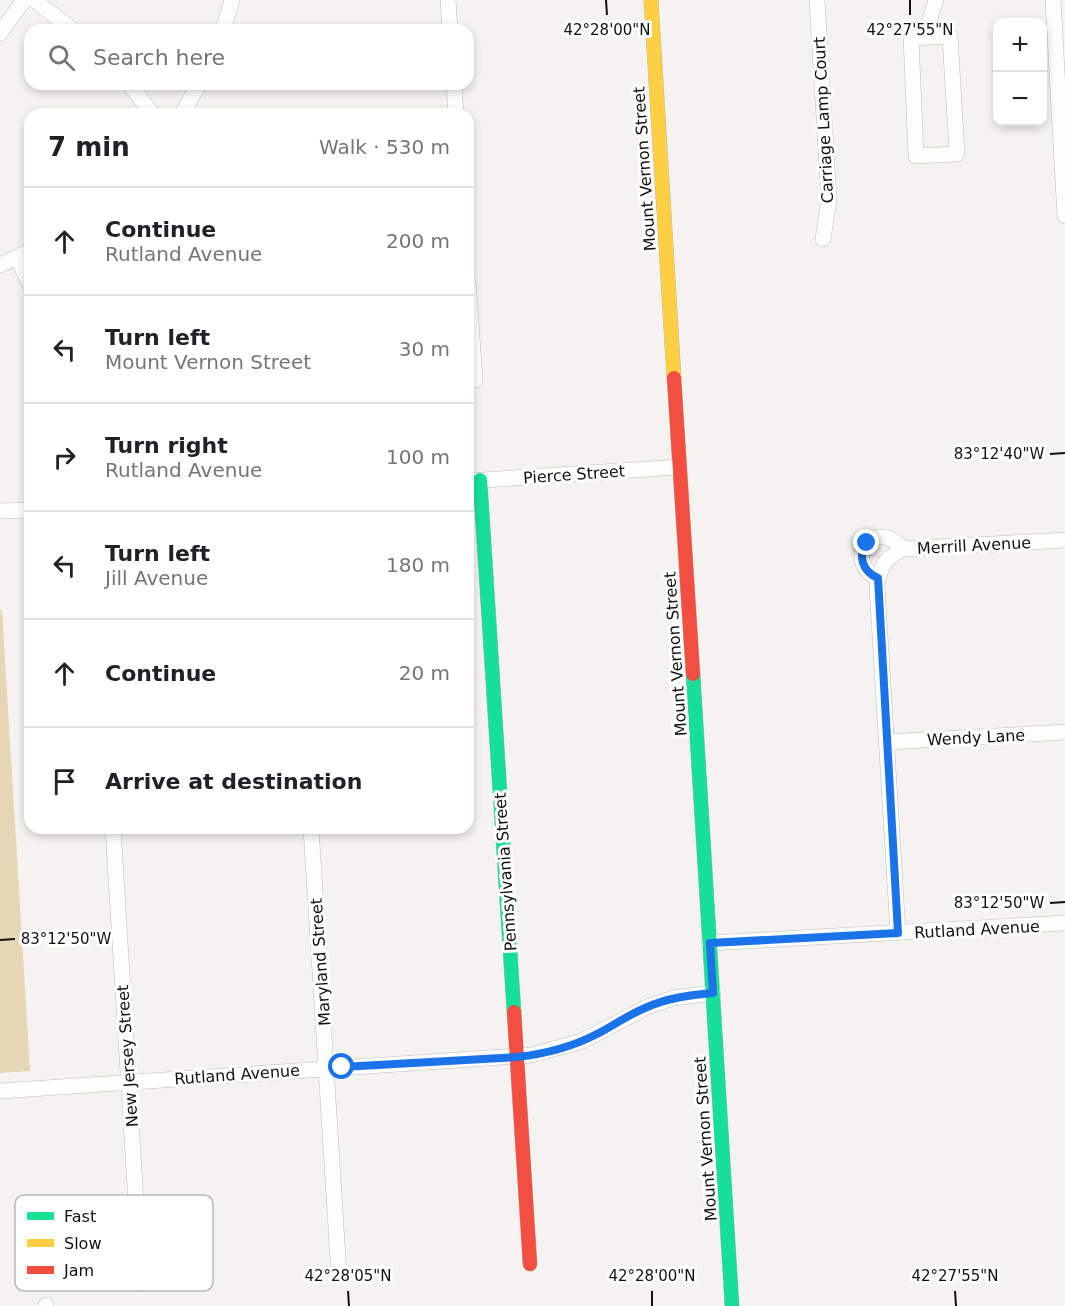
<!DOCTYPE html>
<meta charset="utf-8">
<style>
body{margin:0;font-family:"DejaVu Sans",sans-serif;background:#f6f6f6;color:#202124}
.controls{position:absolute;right:18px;top:18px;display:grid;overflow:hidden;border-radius:12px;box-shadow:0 3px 9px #0003}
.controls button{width:54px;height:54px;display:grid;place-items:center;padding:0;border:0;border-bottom:2px solid #e0e0e0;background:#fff;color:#202124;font:30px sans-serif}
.stop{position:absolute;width:18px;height:18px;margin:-14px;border:4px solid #1a73e8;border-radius:50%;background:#fff}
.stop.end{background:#1a73e8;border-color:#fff;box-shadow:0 2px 6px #0008}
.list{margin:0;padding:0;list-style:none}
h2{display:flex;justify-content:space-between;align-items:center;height:78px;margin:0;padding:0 24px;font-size:26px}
h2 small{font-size:20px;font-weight:400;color:#757577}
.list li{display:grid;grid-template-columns:39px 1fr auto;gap:18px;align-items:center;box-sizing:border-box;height:108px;padding:0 24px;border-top:2px solid #e0e0e0}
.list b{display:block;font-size:22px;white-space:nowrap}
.list p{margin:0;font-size:20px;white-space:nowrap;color:#757577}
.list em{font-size:20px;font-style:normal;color:#757577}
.icon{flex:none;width:33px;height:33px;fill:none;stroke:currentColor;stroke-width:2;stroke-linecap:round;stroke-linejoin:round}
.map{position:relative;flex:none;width:1065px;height:1306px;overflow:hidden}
.search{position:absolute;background:#fff;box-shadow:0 3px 9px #0003;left:24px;top:24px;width:450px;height:66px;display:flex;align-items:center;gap:15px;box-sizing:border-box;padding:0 21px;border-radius:18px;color:#757577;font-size:22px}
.panel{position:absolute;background:#fff;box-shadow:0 3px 9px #0003;left:24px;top:108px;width:450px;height:726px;border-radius:18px}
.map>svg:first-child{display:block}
.green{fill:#e5d6b6}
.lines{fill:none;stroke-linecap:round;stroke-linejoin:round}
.street-casing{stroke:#bebdba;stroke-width:16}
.fast-casing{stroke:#bebdba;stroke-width:15}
.slow-casing{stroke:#bebdba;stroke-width:15}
.jam-casing{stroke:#bebdba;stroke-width:15}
.street{stroke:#fefdfd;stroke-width:15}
.fast{stroke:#16e098;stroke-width:14}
.slow{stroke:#ffcf43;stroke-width:14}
.jam{stroke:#f24e42;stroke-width:14}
.route{stroke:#1a73e8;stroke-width:8}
.ticks{fill:none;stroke:#12110e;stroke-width:2}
.labels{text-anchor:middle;stroke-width:6;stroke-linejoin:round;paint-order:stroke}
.street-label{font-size:16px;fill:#12110e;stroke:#fff}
.key{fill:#fff;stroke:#b8b8b7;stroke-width:1.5}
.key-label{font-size:16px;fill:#12110e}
.ticks-label{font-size:15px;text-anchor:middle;fill:#12110e;stroke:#fff;stroke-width:6;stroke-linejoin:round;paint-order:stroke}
</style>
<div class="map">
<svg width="1065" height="1306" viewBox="0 0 1065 1306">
<rect width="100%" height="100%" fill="#f5f3ef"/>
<path class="green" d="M0,610h2l28,461 -30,2z"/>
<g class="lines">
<g class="street-casing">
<path id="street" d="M34,0l39,30
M448,0l2,30
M817,0l12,200 -6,39
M1053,0l12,216
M223,30l9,-30
M0,33l24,-33
M950,36l7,118 -41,2 -5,-118z
M929,37v-16l7,-21
M129,84l24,30
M454,84l2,30
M182,114l17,-30
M17,258l13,26
M0,265l30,-14
M468,281l7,99
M468,481l211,-14
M0,511l30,-1
M878,578c-35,-14 -7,-64 26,-29
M887,742l178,-10
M113,828l28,456
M311,828l28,447
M898,933l-21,-347c2,-18 10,-31 27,-37l161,-9
M709,943l356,-20
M0,1091l532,-36 50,-14 65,-34 26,-9 40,-5
M46,1305v1"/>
</g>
<g class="fast-casing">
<path id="fast" d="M480,480l34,532
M693,674l39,632"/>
</g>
<g class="slow-casing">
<path id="slow" d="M651,0l23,378"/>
</g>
<g class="jam-casing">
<path id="jam" d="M674,378l19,296
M514,1012l16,252"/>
</g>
<use href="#street" class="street"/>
<use href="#fast" class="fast"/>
<use href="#slow" class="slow"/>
<use href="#jam" class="jam"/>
</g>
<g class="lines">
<path class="route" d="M342,1067l175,-10c27,-3 55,-10 80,-23 16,-8 31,-19 48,-26 22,-10 45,-13 68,-15l-3,-50 188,-10 -20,-355c-15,-6 -21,-22 -11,-35"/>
</g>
<path class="ticks" d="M606,0l1,15M910,0v15M1050,454l15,-1M1050,903l15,-1M0,940l15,-1M348,1291l1,15M652,1291v15M955,1291l1,15"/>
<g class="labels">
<g class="street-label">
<text transform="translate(823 120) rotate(-93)" y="6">Carriage Lamp Court</text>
<text transform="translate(644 169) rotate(-94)" y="6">Mount Vernon Street</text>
<text transform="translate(574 474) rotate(-4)" y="6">Pierce Street</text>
<text transform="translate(974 545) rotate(-3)" y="6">Merrill Avenue</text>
<text transform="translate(675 654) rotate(-94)" y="6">Mount Vernon Street</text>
<text transform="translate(976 737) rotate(-3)" y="6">Wendy Lane</text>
<text transform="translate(505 872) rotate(-94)" y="6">Pennsylvania Street</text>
<text transform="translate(977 929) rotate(-3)" y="6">Rutland Avenue</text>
<text transform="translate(320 962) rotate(-94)" y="6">Maryland Street</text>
<text transform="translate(127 1056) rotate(-94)" y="6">New Jersey Street</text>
<text transform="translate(237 1074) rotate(-4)" y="6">Rutland Avenue</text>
<text transform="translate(705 1139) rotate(-94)" y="6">Mount Vernon Street</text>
</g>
</g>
<rect x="15" y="1195" width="198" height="96" rx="9" class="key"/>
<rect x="27" y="1212" width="27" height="8" fill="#16e098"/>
<rect x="27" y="1239" width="27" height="8" fill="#ffcf43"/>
<rect x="27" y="1266" width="27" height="8" fill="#f24e42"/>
<g class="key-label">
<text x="64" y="1222">Fast</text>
<text x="64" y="1249">Slow</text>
<text x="64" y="1276">Jam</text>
</g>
<g class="ticks-label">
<text x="607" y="35">42°28'00"N</text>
<text x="910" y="35">42°27'55"N</text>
<text x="999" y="459">83°12'40"W</text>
<text x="999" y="908">83°12'50"W</text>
<text x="66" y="944">83°12'50"W</text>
<text x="348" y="1281">42°28'05"N</text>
<text x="652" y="1281">42°28'00"N</text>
<text x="955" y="1281">42°27'55"N</text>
</g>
</svg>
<div class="controls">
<button>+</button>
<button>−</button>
</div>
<div class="stop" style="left:342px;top:1067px"></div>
<div class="stop end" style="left:867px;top:543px"></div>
<div class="search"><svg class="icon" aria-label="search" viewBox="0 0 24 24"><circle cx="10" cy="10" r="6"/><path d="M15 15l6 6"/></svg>Search here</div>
<section class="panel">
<h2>7 min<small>Walk · 530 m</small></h2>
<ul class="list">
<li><svg class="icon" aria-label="ahead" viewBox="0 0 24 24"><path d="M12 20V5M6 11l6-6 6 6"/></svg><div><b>Continue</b><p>Rutland Avenue</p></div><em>200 m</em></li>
<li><svg class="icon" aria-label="left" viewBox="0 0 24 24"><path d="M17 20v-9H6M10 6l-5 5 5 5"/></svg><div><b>Turn left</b><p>Mount Vernon Street</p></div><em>30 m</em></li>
<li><svg class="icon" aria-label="right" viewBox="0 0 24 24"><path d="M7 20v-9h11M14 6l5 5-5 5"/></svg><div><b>Turn right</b><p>Rutland Avenue</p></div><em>100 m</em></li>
<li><svg class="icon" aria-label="left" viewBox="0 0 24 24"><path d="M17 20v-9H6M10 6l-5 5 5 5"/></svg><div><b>Turn left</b><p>Jill Avenue</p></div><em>180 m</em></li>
<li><svg class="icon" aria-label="ahead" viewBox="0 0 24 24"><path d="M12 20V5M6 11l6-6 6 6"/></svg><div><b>Continue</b></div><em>20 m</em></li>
<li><svg class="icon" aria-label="arrive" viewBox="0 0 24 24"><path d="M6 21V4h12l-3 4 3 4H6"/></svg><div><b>Arrive at destination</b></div></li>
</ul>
</section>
</div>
